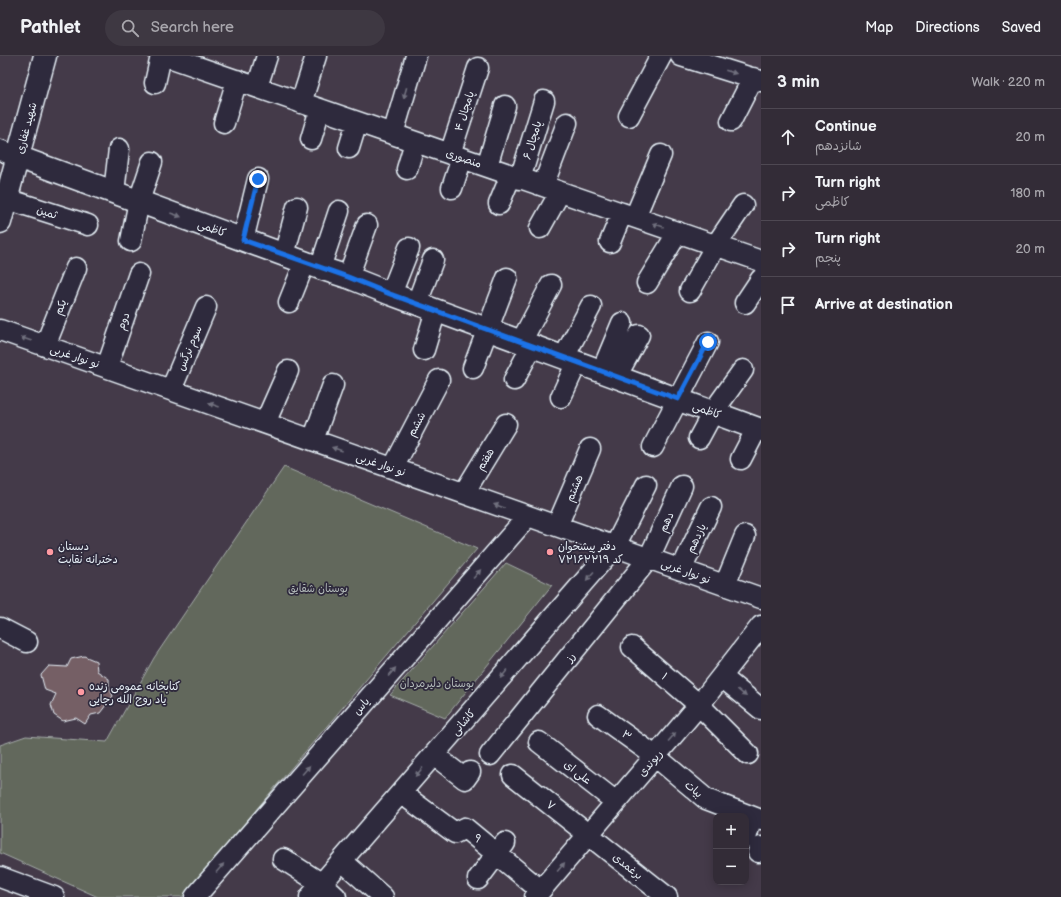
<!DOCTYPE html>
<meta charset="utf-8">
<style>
body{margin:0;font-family:"Balsamiq Sans","Playpen Sans Arabic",sans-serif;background:#3e3842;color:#f1f3f6}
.controls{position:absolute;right:12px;bottom:12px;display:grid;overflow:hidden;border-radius:8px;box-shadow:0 2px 10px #0003}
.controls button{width:36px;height:36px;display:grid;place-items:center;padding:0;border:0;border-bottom:1px solid #4e4852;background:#332c37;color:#f1f3f6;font:20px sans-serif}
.stop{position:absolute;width:12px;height:12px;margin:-9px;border:3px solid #1a73e8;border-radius:50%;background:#fff}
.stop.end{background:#1a73e8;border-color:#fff;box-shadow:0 1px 4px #0008}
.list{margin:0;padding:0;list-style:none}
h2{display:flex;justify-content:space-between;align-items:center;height:52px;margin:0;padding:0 16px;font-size:17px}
h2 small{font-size:13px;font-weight:400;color:#a9a7ad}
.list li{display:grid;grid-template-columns:26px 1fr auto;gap:12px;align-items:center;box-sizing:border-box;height:56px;padding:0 16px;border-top:1px solid #4e4852}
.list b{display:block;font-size:15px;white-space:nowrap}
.list p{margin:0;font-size:13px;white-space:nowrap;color:#a9a7ad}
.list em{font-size:13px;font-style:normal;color:#a9a7ad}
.icon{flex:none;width:22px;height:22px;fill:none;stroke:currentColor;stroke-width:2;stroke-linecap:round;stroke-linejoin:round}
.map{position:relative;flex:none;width:761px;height:841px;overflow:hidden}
header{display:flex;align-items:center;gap:24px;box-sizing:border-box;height:56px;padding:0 20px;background:#332c37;border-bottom:1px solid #4e4852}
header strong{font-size:19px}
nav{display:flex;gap:22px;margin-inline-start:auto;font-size:14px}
.search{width:280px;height:36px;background:#3e3842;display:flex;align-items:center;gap:10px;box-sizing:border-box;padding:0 14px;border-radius:22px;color:#a9a7ad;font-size:15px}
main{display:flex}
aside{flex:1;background:#332c37}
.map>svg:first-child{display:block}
.green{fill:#62685b;stroke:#a5acaa}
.building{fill:#755e65;stroke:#e8f1f8}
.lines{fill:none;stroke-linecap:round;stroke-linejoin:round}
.street-casing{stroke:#e8f1f8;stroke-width:23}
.secondary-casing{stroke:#e8f1f8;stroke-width:25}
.street{stroke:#2f2a3d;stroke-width:20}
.secondary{stroke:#2f2a3d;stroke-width:22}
.oneway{fill:#70707e}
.route{stroke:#1a73e8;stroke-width:5}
.poi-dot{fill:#ff9aa2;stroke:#2f2a3d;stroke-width:1.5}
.labels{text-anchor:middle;stroke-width:3.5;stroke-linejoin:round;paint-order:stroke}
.street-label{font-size:11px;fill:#e8f1f8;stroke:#2f2a3d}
.poi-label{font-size:11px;fill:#e8f1f8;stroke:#2f2a3d;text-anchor:start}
.park-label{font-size:11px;fill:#b2bab9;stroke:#2f2a3d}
</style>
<header>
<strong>Pathlet</strong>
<div class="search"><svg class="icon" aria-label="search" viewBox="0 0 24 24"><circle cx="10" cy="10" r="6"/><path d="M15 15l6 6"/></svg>Search here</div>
<nav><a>Map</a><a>Directions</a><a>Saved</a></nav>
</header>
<main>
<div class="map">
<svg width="761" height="841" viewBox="0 0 761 841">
<rect width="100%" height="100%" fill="#443a49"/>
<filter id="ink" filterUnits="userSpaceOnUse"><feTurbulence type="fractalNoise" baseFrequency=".025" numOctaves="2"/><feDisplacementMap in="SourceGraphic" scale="8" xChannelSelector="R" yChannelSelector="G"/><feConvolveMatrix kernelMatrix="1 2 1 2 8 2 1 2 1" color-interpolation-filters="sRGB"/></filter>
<g filter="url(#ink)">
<path class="green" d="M284,411l193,82 -295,348h-84l-98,-44v-108l26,-9 81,6 47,-84z
M506,507l46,22 -107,133 -55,-23z"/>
<path class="building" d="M84,600l12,5 1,10 12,8v8l4,9 -13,17 -9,2 -6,9 -9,-6 -13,3 -9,-6 -3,-10 5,-11 -11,-4 -4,-15 8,-9 18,1 4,-8z"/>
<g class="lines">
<g class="street-casing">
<path id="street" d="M166,0l595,205
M681,0l80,25
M155,27l6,-27
M257,31l10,-31
M301,47l15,-47
M629,60l32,-60
M731,65l22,-43
M224,67l13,-43
M393,78l23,-78
M311,83l9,-30
M349,92l8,-26
M0,94l18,7
M450,98l28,-86
M487,110l18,-60
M407,113l8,-27
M520,123l24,-78
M543,130l24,-63
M452,132l10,-30
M114,136l5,-43
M7,143l81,26
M499,148l12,-29
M635,161l26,-62
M540,172l20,-36
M243,184l15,-61
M131,185l8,-40 13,-39
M610,186l12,-29
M284,199l13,-48
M320,212l19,-57
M348,221l19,-52
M647,227l31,-51
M690,235l26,-46 27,-40
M391,238l18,-46
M289,246l16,-40
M417,247l16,-43
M745,247l16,-24
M0,274l761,268
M521,286l30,-57
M45,290l31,-78
M424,294l12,-40
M564,301l27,-51
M107,311l32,-93
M473,312l34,-90
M602,315l20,-48
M616,321l23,-42
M514,324l18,-34
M171,334l35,-83
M561,341l16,-35
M265,367l23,-52
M699,382l14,-26 30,-42
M313,384l20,-55
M653,391l55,-105
M741,403l16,-31
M393,412l46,-88
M464,437l42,-69
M557,470l33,-77
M681,514l30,-63
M725,529l20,-49
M0,572l27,14
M632,591l67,58 49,49
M722,621l39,32
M598,659l57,41 51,43 55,21
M539,686l77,60
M434,699l31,24 5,-7
M490,699l159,-197 33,-72
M513,719l154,122
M401,737l54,40 10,-5 68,56
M746,782l6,-21
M758,796l3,-5
M283,803l39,25 14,13
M349,811l34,30
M0,821l54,20
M478,823l27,-36
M195,841l333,-381
M310,841l305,-351 31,-61
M535,841l164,-192 62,-79"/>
</g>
<g class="secondary-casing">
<path id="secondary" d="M18,101l302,111 28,9 43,17 370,136
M0,166l45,-166"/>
</g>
<use href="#street" class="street"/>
<use href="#secondary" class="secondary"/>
</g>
<defs><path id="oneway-solid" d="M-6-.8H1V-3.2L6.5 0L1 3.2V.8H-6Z"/></defs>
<g class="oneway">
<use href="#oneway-solid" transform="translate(731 16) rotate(17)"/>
<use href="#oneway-solid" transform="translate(405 37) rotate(106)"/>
<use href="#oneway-solid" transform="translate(176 159) rotate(20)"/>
<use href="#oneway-solid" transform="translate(658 169) rotate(-161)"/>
<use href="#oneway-solid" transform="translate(26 283) rotate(-161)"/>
<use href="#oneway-solid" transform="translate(214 349) rotate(-161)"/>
<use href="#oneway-solid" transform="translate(337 393) rotate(-161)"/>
<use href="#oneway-solid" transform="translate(499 450) rotate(-161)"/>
<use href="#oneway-solid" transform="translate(477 518) rotate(-49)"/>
<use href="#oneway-solid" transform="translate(590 520) rotate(131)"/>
<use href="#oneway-solid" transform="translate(392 616) rotate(-49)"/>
<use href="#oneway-solid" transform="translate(504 618) rotate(131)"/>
<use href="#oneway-solid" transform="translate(742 637) rotate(39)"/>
<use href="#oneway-solid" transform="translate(672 681) rotate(-49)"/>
<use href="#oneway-solid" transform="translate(306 714) rotate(-49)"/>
<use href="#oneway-solid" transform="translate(419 716) rotate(131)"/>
<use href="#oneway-solid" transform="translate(561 811) rotate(-50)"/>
<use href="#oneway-solid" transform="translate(220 812) rotate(-49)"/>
</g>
</g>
<g class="lines" filter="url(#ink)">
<path class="route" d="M258,123l-15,61 105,37 42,17 288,105 30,-57"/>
</g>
<g class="poi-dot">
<circle cx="50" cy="496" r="4"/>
<circle cx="550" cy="496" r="4"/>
<circle cx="81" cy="636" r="4"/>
</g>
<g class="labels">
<g class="street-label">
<text transform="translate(464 55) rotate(-72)" y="4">پامچال ۴</text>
<text transform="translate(26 72) rotate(-75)" y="4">شهید غفاری</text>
<text transform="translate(532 84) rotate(-73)" y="4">۶ پامچال</text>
<text transform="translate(464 102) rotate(19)" y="4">منصوری</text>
<text transform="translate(47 156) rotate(18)" y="4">ثمین</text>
<text transform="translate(212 172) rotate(20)" y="4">کاظمی</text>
<text transform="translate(60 251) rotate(-68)" y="4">یکم</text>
<text transform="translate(123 265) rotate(-71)" y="4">دوم</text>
<text transform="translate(189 292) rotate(-67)" y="4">سوم نرگس</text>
<text transform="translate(75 300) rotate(19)" y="4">نو نوار غربی</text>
<text transform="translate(707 354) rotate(20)" y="4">کاظمی</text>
<text transform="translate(416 368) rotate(-62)" y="4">ششم</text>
<text transform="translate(485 403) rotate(-59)" y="4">هفتم</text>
<text transform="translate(381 408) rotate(19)" y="4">نو نوار غربی</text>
<text transform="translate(574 432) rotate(-67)" y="4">هشتم</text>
<text transform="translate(666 466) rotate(-66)" y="4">دهم</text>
<text transform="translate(696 482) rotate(-64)" y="4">یازدهم</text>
<text transform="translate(686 515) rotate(20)" y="4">نو نوار غربی</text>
<text transform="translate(570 601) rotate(-51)" y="4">رز</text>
<text transform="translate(665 620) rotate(41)" y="4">۱</text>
<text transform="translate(361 650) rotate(-49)" y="4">یاس</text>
<text transform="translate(463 666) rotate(-49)" y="4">کاشانی</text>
<text transform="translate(627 679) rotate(36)" y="4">۳</text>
<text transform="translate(650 707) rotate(-50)" y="4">ریوندی</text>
<text transform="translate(578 716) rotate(38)" y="4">علی ای</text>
<text transform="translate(694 733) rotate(40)" y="4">بیات</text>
<text transform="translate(551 749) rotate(38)" y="4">۷</text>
<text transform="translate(478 782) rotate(39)" y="4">۹</text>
<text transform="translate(628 810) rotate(39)" y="4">برغمدی</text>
</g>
<g class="poi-label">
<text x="58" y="494">دبستان<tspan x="58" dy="13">دخترانه نقابت</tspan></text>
<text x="558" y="494">دفتر پیشخوان<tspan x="558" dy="13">کد ۷۲۱۶۲۲۱۹</tspan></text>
<text x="89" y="634">کتابخانه عمومی زنده<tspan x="89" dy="13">یاد روح الله رجایی</tspan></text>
</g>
<g class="park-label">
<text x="318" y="536">بوستان شقایق</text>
<text x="437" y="631">بوستان دلیرمردان</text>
</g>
</g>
</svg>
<div class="controls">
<button>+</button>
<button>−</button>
</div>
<div class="stop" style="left:708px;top:286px"></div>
<div class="stop end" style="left:258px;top:123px"></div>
</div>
<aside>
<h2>3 min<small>Walk · 220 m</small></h2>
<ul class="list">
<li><svg class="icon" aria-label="ahead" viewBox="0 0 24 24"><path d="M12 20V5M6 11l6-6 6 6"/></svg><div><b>Continue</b><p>شانزدهم</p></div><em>20 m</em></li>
<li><svg class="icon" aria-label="right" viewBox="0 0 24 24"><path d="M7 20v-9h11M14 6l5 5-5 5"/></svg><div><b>Turn right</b><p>کاظمی</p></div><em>180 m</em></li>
<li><svg class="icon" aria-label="right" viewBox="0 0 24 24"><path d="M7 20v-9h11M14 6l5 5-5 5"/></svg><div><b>Turn right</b><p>پنجم</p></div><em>20 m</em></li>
<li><svg class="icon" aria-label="arrive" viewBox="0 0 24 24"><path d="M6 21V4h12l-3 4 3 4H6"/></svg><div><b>Arrive at destination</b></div></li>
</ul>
</aside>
</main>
